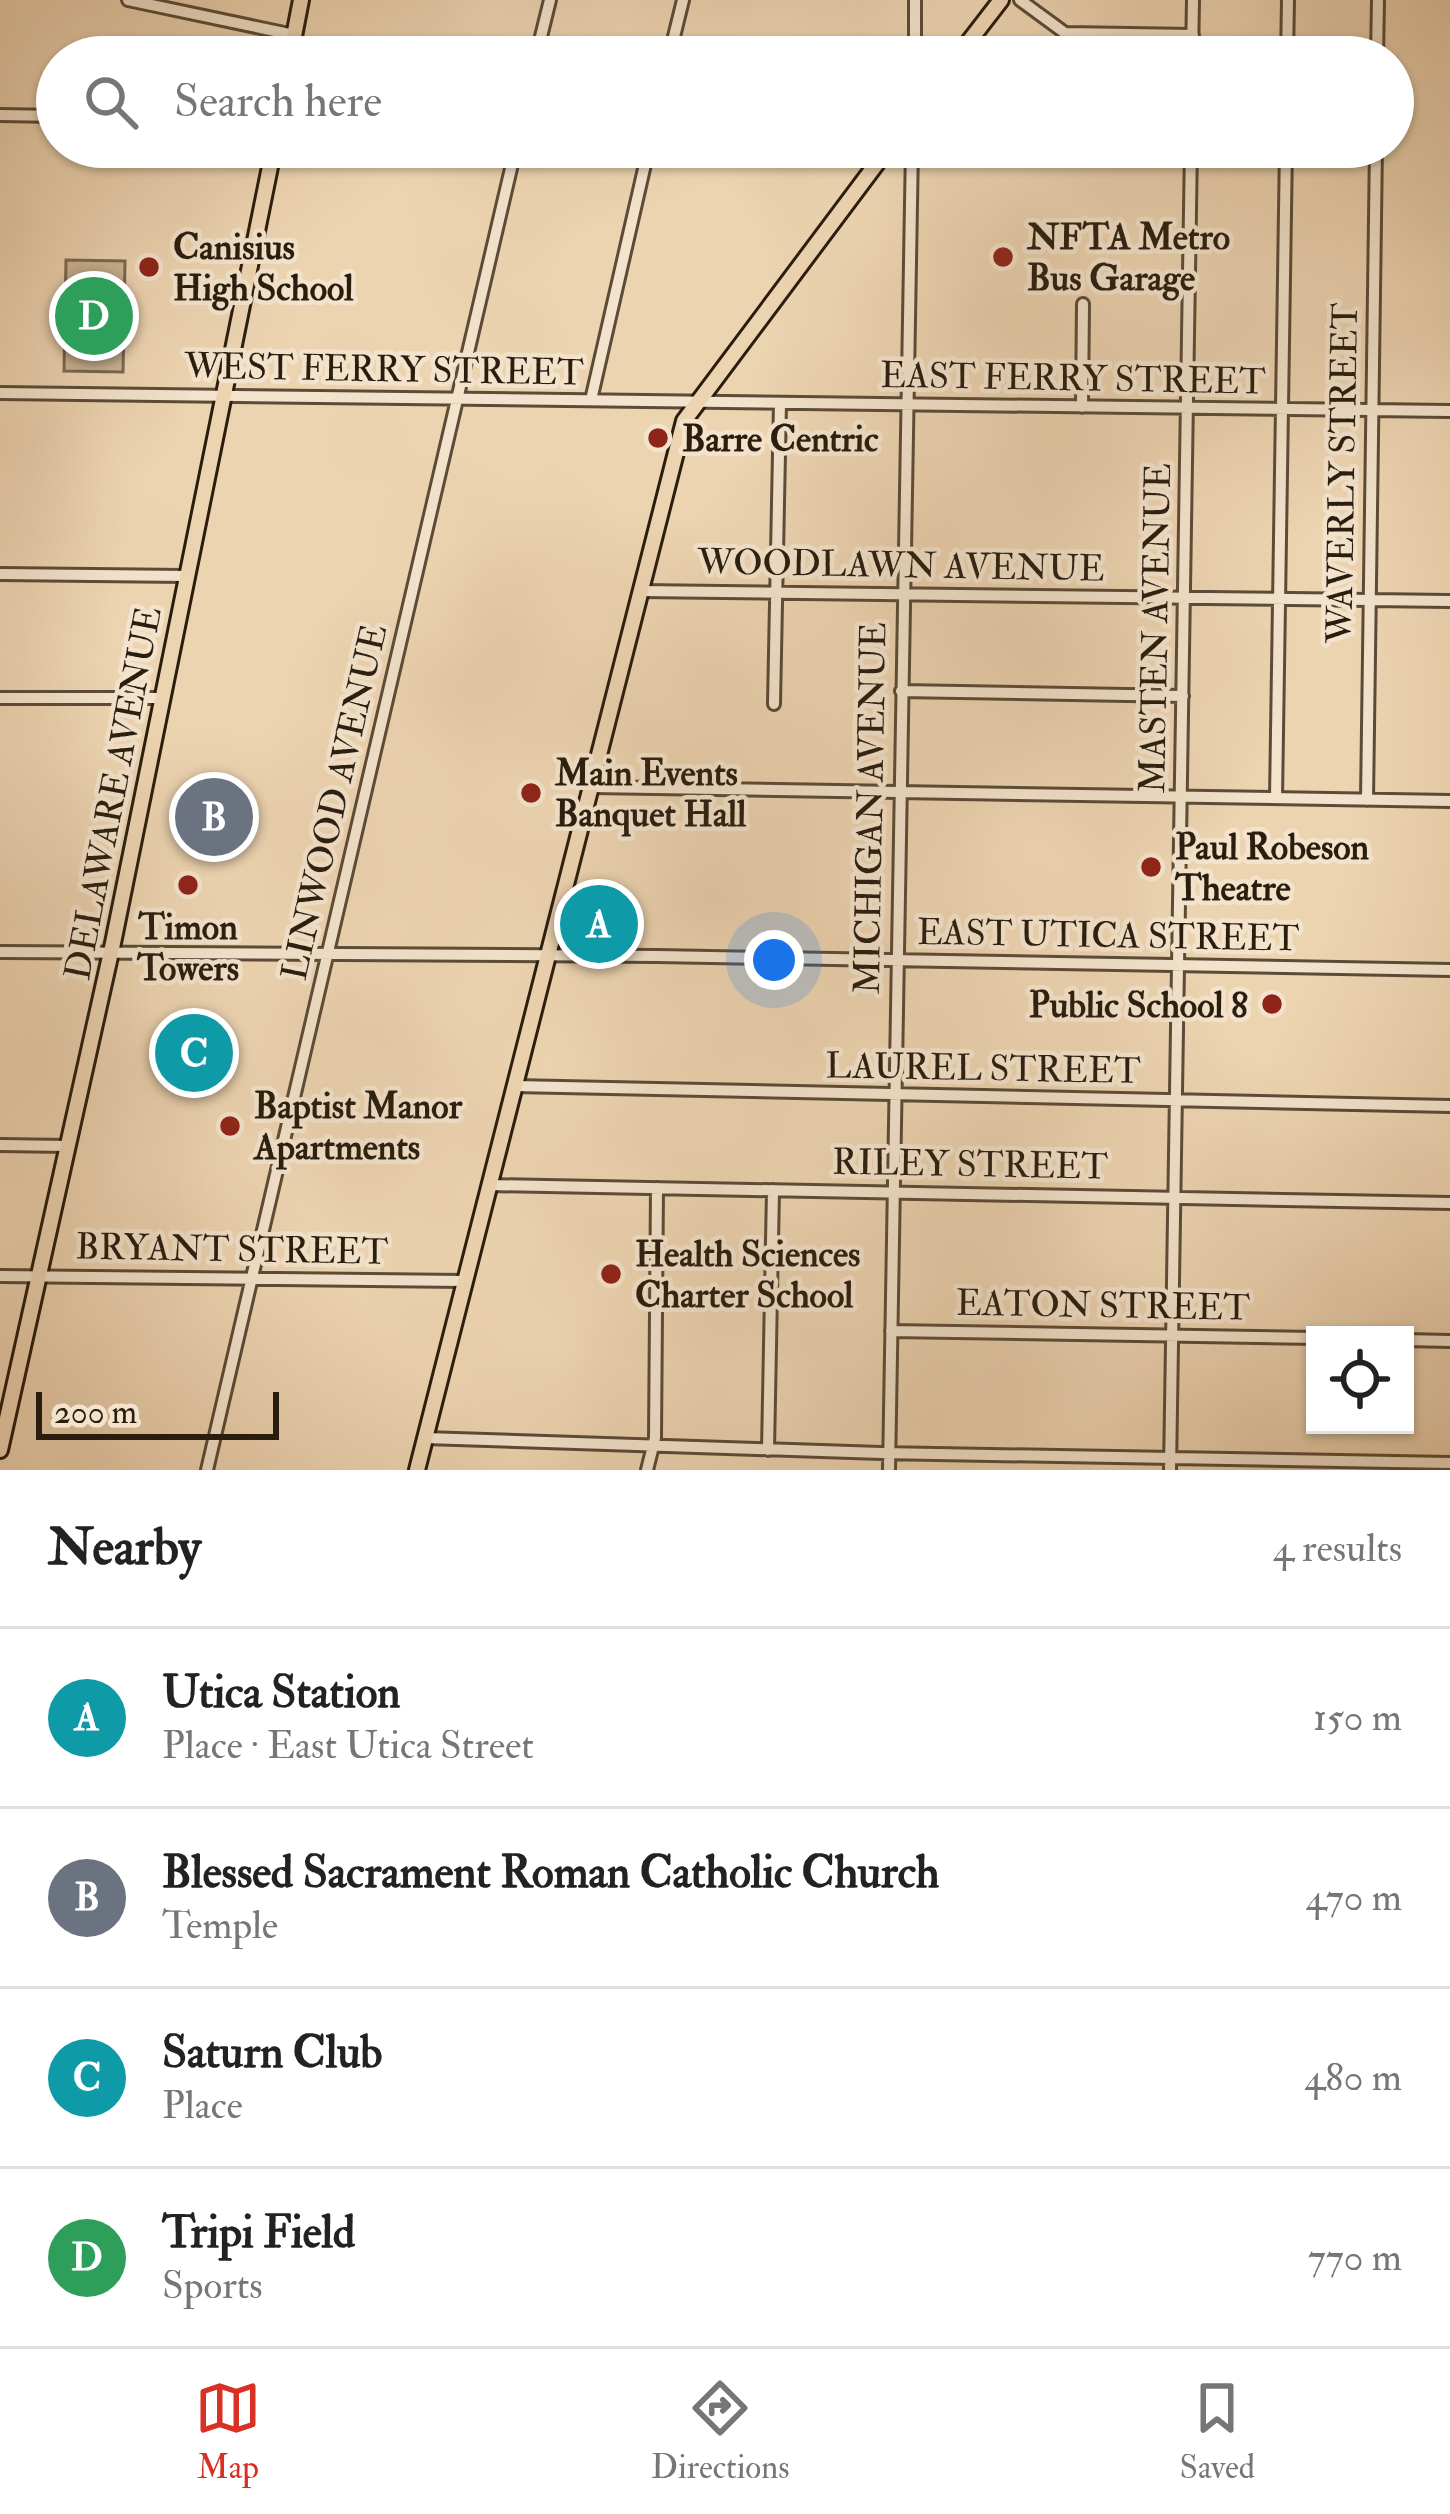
<!DOCTYPE html>
<meta charset="utf-8">
<style>
body{margin:0;font-family:"IM FELL Double Pica",serif;background:#f2f2f2;color:#222}
.controls{position:absolute;right:36px;bottom:36px;display:grid;overflow:hidden;border-radius:0px;box-shadow:0 3px 9px #0004}
.controls button{width:108px;height:108px;display:grid;place-items:center;padding:0;border:0;border-bottom:3px solid #e0e0e0;background:#fff;color:#222;font:60px sans-serif}
.scale{position:absolute;left:36px;bottom:30px;width:243px;box-sizing:border-box;padding-left:12px;border:6px solid #2a1d0e;border-top:0;font-size:33px;line-height:42px;white-space:nowrap;color:#2a1d0e;-webkit-text-stroke:9px #f3e3cc;paint-order:stroke}
.you{position:absolute;left:774px;top:960px;width:42px;height:42px;margin:-30px;border:9px solid #fff;border-radius:50%;background:#1a73e8;box-shadow:0 0 0 18px #1a73e833}
.badge{display:grid;place-items:center;width:78px;height:78px;border-radius:50%;background:#d93025;color:#fff;font-size:39px;font-weight:700}
.pin{position:absolute;translate:-50% -50%;border:6px solid #fff;box-shadow:0 3px 12px #0006}
.list{margin:0;padding:0;list-style:none}
h2{display:flex;justify-content:space-between;align-items:center;height:156px;margin:0;padding:0 48px;font-size:51px}
h2 small{font-size:39px;font-weight:400;color:#767676}
.list li{display:grid;grid-template-columns:78px 1fr auto;gap:36px;align-items:center;box-sizing:border-box;height:180px;padding:0 48px;border-top:3px solid #e0e0e0}
.list b{display:block;font-size:45px;white-space:nowrap}
.list p{margin:0;font-size:39px;white-space:nowrap;color:#767676}
.list em{font-size:39px;font-style:normal;color:#767676}
.icon{flex:none;width:66px;height:66px;fill:none;stroke:currentColor;stroke-width:2;stroke-linecap:round;stroke-linejoin:round}
.map{position:relative;flex:none;width:1450px;height:1470px;overflow:hidden}
.search{position:absolute;background:#fff;box-shadow:0 3px 9px #0004;left:36px;right:36px;top:36px;height:132px;display:flex;align-items:center;gap:30px;box-sizing:border-box;padding:0 42px;border-radius:66px;color:#767676;font-size:45px}
.sheet{height:876px;background:#fff}
nav{display:flex;justify-content:space-around;align-items:center;box-sizing:border-box;height:168px;border-top:3px solid #e0e0e0;background:#fff;font-size:33px;color:#767676}
nav a{display:grid;justify-items:center;gap:6px}
nav .on{color:#d93025}
.map>svg:first-child{display:block}
.green{fill:#ccb595;stroke:#7b6952;stroke-width:3}
.lines{fill:none;stroke-linecap:round;stroke-linejoin:round}
.minor-casing{stroke:#5b4b37;stroke-width:16}
.major-casing{stroke:#2a1d0e;stroke-width:20}
.minor{stroke:#f3e3cc;stroke-width:10}
.major{stroke:#edd4b1;stroke-width:14}
.poi-dot{fill:#8f2418;stroke:#f3e3cc;stroke-width:4.5}
.labels{text-anchor:middle;stroke-width:9;stroke-linejoin:round;paint-order:stroke}
.poi-label{font-size:36px;font-weight:bold;fill:#2a1d0e;stroke:#f3e3cc;text-anchor:start}
.street-label{font-size:36px;fill:#2a1d0e;stroke:#f3e3cc}
</style>
<div class="map">
<svg width="1450" height="1470" viewBox="0 0 1450 1470">
<rect width="100%" height="100%" fill="#edd4b1"/>
<filter id="stains"><feTurbulence type="fractalNoise" baseFrequency=".00167" numOctaves="4"/><feColorMatrix values="0 0 0 0 .2 0 0 0 0 .09 0 0 0 0 .02 0 0 0 .5 -.17"/></filter>
<radialGradient id="worn" r=".72"><stop offset=".6" stop-color="#630" stop-opacity="0"/><stop offset="1" stop-color="#630" stop-opacity=".3"/></radialGradient>
<path class="green" d="M66,260l59,1 -2,111 -59,-1z"/>
<g class="lines">
<g class="minor-casing">
<path id="minor" d="M128,0l166,35
M1020,0l45,33 128,2
M536,57l14,-57
M669,57l14,-57
M915,57v-57
M1192,57l1,-57
M1287,57l1,-57
M1377,57l1,-57
M0,115l57,1
M223,147l49,10
M0,393l1450,18
M591,400l58,-253
M1082,407l1,-103
M0,574l186,2
M640,591l810,10
M901,691l282,5
M0,698h161
M774,704l6,-301
M592,787l858,14
M1276,798l10,-651
M1367,800l9,-653
M0,952l657,4 793,14
M514,1086l936,20
M0,1145l67,1
M489,1185l961,18
M0,1276l464,5
M891,1331l424,7
M1405,1340l45,1
M425,1438l456,15 569,10
M768,1450l5,-260
M207,1470l309,-1323
M647,1470l8,-32 2,-250
M889,1470l23,-1323
M1170,1470l21,-1323"/>
</g>
<g class="major-casing">
<path id="major" d="M290,57l11,-57
M957,57l44,-57
M0,1450l113,-507 161,-796
M417,1470l267,-1049 205,-274"/>
</g>
<use href="#minor" class="minor"/>
<use href="#major" class="major"/>
</g>
<g class="poi-dot">
<circle cx="1003" cy="257" r="12"/>
<circle cx="149" cy="267" r="12"/>
<circle cx="658" cy="438" r="12"/>
<circle cx="531" cy="793" r="12"/>
<circle cx="1151" cy="867" r="12"/>
<circle cx="188" cy="885" r="12"/>
<circle cx="1272" cy="1004" r="12"/>
<circle cx="230" cy="1126" r="12"/>
<circle cx="611" cy="1274" r="12"/>
</g>
<g class="labels">
<g class="poi-label">
<text x="1027" y="249">NFTA Metro<tspan x="1027" dy="41">Bus Garage</tspan></text>
<text x="173" y="259">Canisius<tspan x="173" dy="41">High School</tspan></text>
<text x="682" y="451">Barre Centric</text>
<text x="555" y="785">Main Events<tspan x="555" dy="41">Banquet Hall</tspan></text>
<text x="1175" y="859">Paul Robeson<tspan x="1175" dy="41">Theatre</tspan></text>
<text x="188" y="939" text-anchor="middle">Timon<tspan x="188" dy="41">Towers</tspan></text>
<text x="1248" y="1017" text-anchor="end">Public School 8</text>
<text x="254" y="1118">Baptist Manor<tspan x="254" dy="41">Apartments</tspan></text>
<text x="635" y="1266">Health Sciences<tspan x="635" dy="41">Charter School</tspan></text>
</g>
<g class="street-label">
<text transform="translate(384 368) rotate(1)" y="13">WEST FERRY STREET</text>
<text transform="translate(1073 377) rotate(1)" y="13">EAST FERRY STREET</text>
<text transform="translate(1341 473) rotate(-89)" y="13">WAVERLY STREET</text>
<text transform="translate(901 564) rotate(1)" y="13">WOODLAWN AVENUE</text>
<text transform="translate(1154 628) rotate(-89)" y="13">MASTEN AVENUE</text>
<text transform="translate(112 793) rotate(-79)" y="13">DELAWARE AVENUE</text>
<text transform="translate(333 802) rotate(-77)" y="13">LINWOOD AVENUE</text>
<text transform="translate(869 808) rotate(-89)" y="13">MICHIGAN AVENUE</text>
<text transform="translate(1108 934) rotate(1)" y="13">EAST UTICA STREET</text>
<text transform="translate(983 1067) rotate(1)" y="13">LAUREL STREET</text>
<text transform="translate(970 1163) rotate(1)" y="13">RILEY STREET</text>
<text transform="translate(232 1248) rotate(1)" y="13">BRYANT STREET</text>
<text transform="translate(1103 1304) rotate(1)" y="13">EATON STREET</text>
</g>
</g>
<rect width="100%" height="100%" filter="url(#stains)"/>
<rect width="100%" height="100%" fill="url(#worn)"/>
</svg>
<div class="controls">
<button><svg class="icon" aria-label="locate" viewBox="0 0 24 24"><circle cx="12" cy="12" r="6"/><path d="M12 2v4M12 18v4M2 12h4M18 12h4"/></svg></button>
</div>
<div class="scale">200 m</div>
<div class="you"></div>
<div class="pin badge" style="left:599px;top:924px;background:#0f9aa8">A</div>
<div class="pin badge" style="left:214px;top:817px;background:#6b7280">B</div>
<div class="pin badge" style="left:194px;top:1053px;background:#0f9aa8">C</div>
<div class="pin badge" style="left:94px;top:316px;background:#2e9e5b">D</div>
<div class="search"><svg class="icon" aria-label="search" viewBox="0 0 24 24"><circle cx="10" cy="10" r="6"/><path d="M15 15l6 6"/></svg>Search here</div>
</div>
<section class="sheet">
<h2>Nearby<small>4 results</small></h2>
<ul class="list">
<li><span class="badge" style="background:#0f9aa8">A</span><div><b>Utica Station</b><p>Place · East Utica Street</p></div><em>150 m</em></li>
<li><span class="badge" style="background:#6b7280">B</span><div><b>Blessed Sacrament Roman Catholic Church</b><p>Temple</p></div><em>470 m</em></li>
<li><span class="badge" style="background:#0f9aa8">C</span><div><b>Saturn Club</b><p>Place</p></div><em>480 m</em></li>
<li><span class="badge" style="background:#2e9e5b">D</span><div><b>Tripi Field</b><p>Sports</p></div><em>770 m</em></li>
</ul>
</section>
<nav>
<a class="on"><svg class="icon" aria-label="map" viewBox="0 0 24 24"><path d="M3 6l6-2 6 2 6-2v14l-6 2-6-2-6 2zM9 4v14M15 6v14"/></svg>Map</a>
<a><svg class="icon" aria-label="directions" viewBox="0 0 24 24"><path d="M12 3l9 9-9 9-9-9zM9 14v-3h6M13 9l2 2-2 2"/></svg>Directions</a>
<a><svg class="icon" aria-label="saved" viewBox="0 0 24 24"><path d="M7 4h10v16l-5-4-5 4z"/></svg>Saved</a>
</nav>
